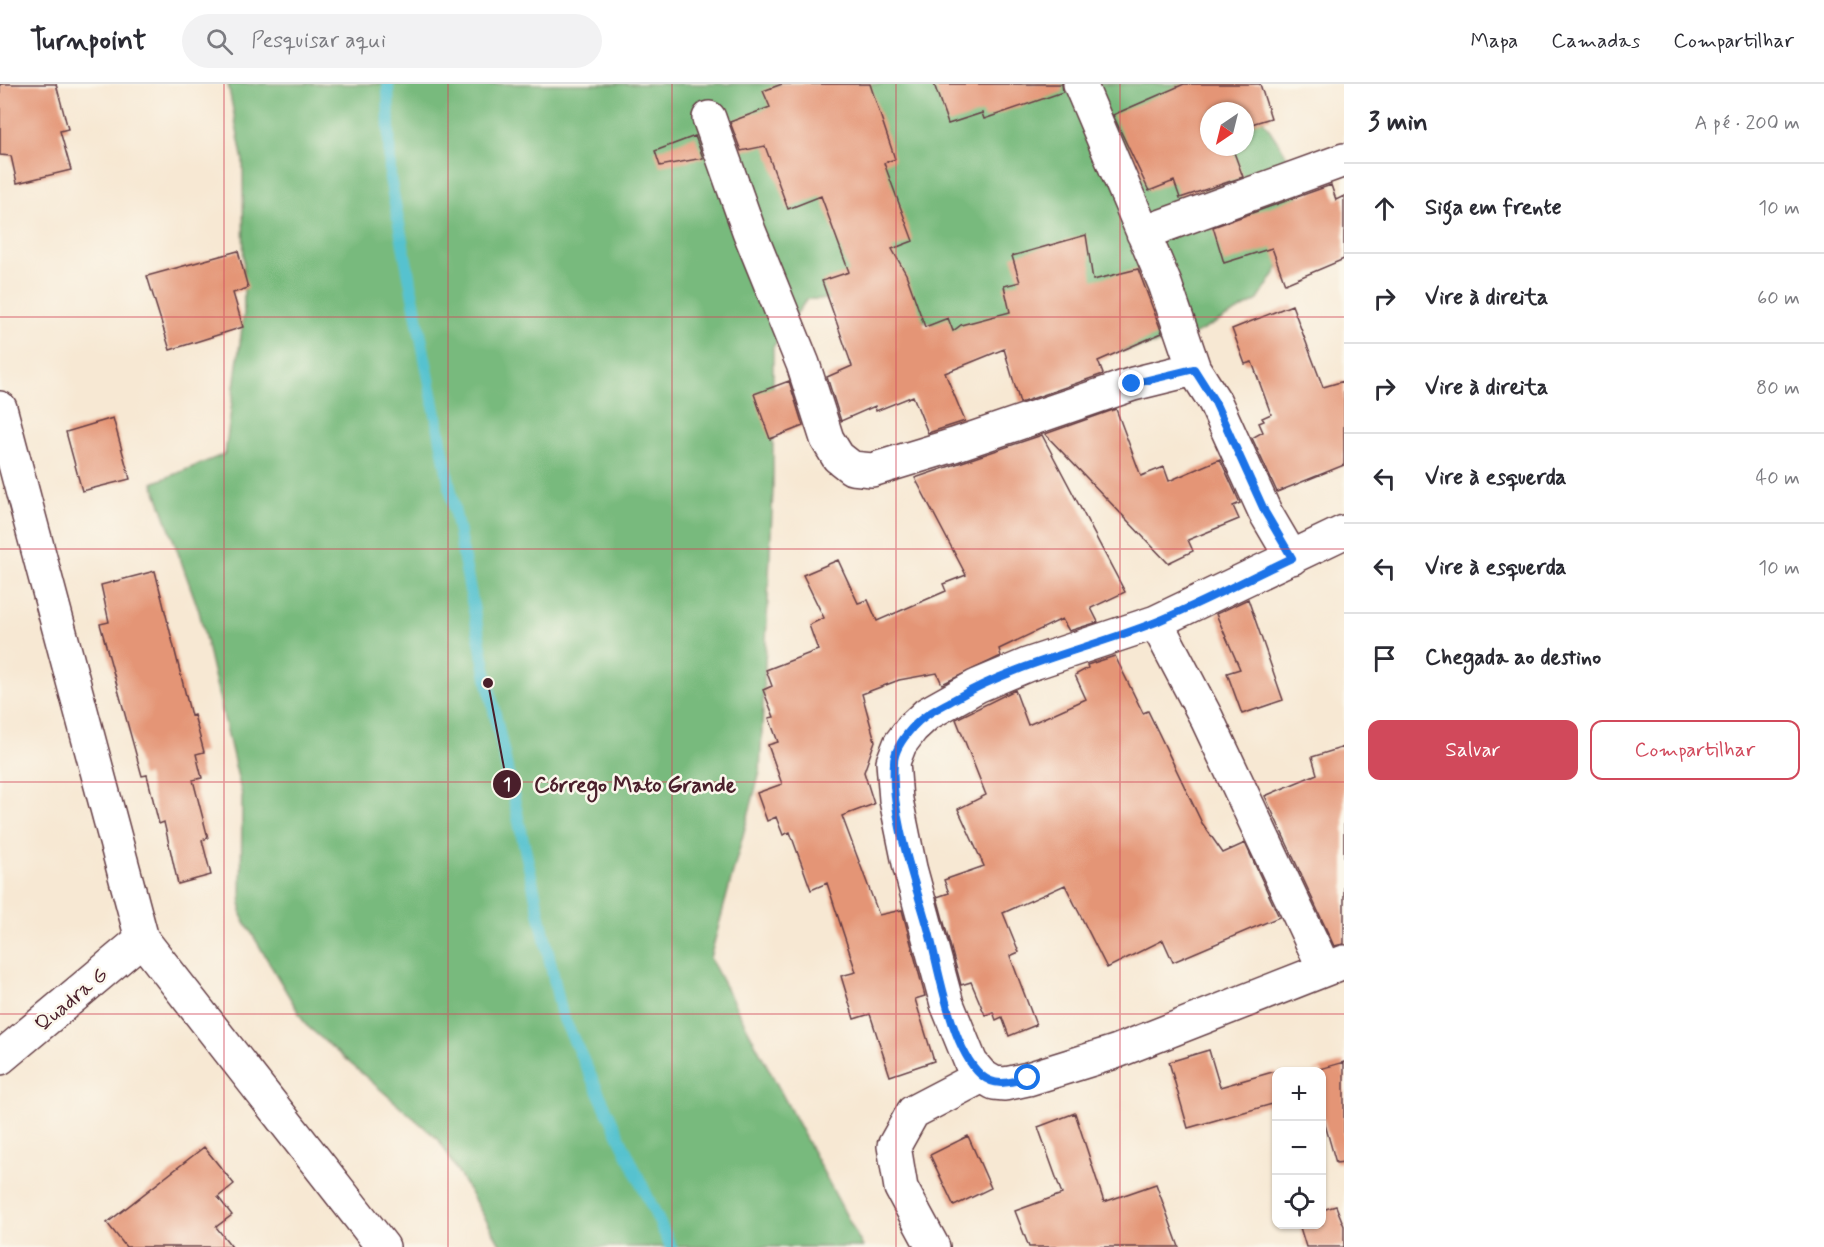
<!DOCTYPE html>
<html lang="pt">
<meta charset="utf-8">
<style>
body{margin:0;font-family:Mynerve,sans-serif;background:#f2f2f3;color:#2b2b33}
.controls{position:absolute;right:18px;bottom:18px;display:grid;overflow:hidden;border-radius:12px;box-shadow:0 2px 4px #0004}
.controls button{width:54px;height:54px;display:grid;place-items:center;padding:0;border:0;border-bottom:2px solid #e1e1e2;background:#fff;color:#2b2b33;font:30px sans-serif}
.compass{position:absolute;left:1200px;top:18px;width:54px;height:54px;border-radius:50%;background:#fff;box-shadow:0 2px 4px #0004;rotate:215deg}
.stop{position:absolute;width:18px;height:18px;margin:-14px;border:4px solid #1a73e8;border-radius:50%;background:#fff}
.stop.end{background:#1a73e8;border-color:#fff;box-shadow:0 2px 6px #0008}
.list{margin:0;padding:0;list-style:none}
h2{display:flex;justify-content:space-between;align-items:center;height:78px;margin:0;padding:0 24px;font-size:26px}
h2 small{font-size:20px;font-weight:400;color:#7c7c81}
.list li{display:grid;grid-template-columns:39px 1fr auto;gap:18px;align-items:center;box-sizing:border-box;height:90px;padding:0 24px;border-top:2px solid #e1e1e2}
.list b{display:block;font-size:22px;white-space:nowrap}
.list em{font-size:20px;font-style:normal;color:#7c7c81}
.actions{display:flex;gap:12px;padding:18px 24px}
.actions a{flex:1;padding:14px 0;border:2px solid #d1495b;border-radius:12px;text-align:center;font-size:21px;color:#d1495b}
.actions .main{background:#d1495b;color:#fff}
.icon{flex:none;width:33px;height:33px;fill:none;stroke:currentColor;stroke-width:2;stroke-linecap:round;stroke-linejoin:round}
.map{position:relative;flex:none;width:1344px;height:1163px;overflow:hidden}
header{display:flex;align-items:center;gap:36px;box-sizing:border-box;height:84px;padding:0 30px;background:#fff;border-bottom:2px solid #e1e1e2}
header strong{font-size:28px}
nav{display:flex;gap:33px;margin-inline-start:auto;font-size:21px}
.search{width:420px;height:54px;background:#f2f2f3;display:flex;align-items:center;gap:15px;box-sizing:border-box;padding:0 21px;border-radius:33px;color:#7c7c81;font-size:22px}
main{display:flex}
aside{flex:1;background:#fff}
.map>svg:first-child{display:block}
.forest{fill:#78ba7d;stroke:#616c54;stroke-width:1.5;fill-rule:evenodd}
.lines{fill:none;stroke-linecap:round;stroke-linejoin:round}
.stream{stroke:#56c2cf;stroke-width:12}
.building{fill:#e49576}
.minor-casing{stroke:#643d44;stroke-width:36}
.minor{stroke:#fff;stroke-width:33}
.route{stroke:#1a73e8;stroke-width:8}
.grid{fill:none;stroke:#d1495b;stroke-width:1.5;stroke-opacity:0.55}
.labels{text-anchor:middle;stroke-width:5;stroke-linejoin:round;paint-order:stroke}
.street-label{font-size:21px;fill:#4a1f2b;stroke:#fbf7ec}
.leader{fill:none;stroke:#4a1f2b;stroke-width:2}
.callout-dot{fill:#4a1f2b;stroke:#fbf7ec;stroke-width:2}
.mark-label{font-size:18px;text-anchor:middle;font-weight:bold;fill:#fff}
.callout-label{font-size:22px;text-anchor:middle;font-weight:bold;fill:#4a1f2b;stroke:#fbf7ec;stroke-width:5;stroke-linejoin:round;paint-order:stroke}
</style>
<header>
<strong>Turnpoint</strong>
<div class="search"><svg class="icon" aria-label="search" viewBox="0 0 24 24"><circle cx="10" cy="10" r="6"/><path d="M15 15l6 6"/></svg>Pesquisar aqui</div>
<nav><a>Mapa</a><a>Camadas</a><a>Compartilhar</a></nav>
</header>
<main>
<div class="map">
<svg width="1344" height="1163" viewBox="0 0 1344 1163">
<rect width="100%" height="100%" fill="#fbf7ec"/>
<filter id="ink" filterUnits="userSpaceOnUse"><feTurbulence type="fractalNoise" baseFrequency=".0167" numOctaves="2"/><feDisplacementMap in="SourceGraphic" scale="12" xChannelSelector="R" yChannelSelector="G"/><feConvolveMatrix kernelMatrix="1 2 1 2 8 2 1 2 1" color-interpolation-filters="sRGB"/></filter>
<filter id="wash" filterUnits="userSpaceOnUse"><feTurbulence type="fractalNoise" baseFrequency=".008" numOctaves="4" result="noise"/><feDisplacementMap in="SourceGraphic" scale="24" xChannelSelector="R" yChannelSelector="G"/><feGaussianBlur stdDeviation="1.35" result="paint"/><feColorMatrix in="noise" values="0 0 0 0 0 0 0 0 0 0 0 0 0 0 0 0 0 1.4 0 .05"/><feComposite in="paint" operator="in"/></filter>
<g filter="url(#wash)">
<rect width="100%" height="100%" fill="#f7e8d3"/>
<path class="forest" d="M228,0h1011l60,90 -3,66 -38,60 -70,38 -87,17 -120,-16 -123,-39 -51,-1 -34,48v142l-13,283 -50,186 153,289h-361l-63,-107 -133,-115 -65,-110 1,-120 -43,-184 -46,-128 72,-29 19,-141 -1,-152zM1209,27h36v36h-36z"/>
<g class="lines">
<path class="stream" d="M388,0l2,94 98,505 74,332 109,232"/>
</g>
<g id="blocks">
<path class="building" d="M0,0h56l12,45 -8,2 11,39 -54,13 -6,-27 -11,-1z
M782,0h88l25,75 -11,4 29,78 -21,8 14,25 19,53 23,-9 5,13 8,-6 49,-13 -6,-26 16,-4 -8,-26 74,-21 7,45 45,-11 24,64 -64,28 5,13 -83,29 -16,-54 -59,24 20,48 -37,12 -15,-37 -37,15 -1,-5 -34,15 -14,-44 25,-11 -30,-85 27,-9 -28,-76 -33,13 -23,-63 -24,5 -11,-29 40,-15 -7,-16z
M934,0h128l1,8 -79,27 -2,-6 -34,11z
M1184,0h76l11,34 -26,8v-15h-36v36h23l11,30 -63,21 -6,-17 -25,10 -36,-76z
M695,52l8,22 -43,8 -5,-15z
M1331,101l5,15 8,-4v63l-59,25 -13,-36 -48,15 -11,-36z
M238,167l10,37 -15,5 10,34 -73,23 -23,-74z
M1292,221l31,82 21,-6v84l-67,27 -25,-54 11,-6 -4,-9 5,-2 -2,-3 9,-4 -19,-52 -7,2 -13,-35z
M789,297l14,45 -33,13 -16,-45z
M1116,325l25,67 23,-9 5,14 51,-22 20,44 -7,3 6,13 -51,21 5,11 -25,12 -123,-129z
M113,334l17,61 -48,12 -16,-59z
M1042,351l83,157 -34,16 7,14 -29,9 -7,-12 -63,30 2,7 -59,28 -5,-11 -38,7 -37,14 13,47 -11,31 10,32 -32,12 37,99 23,-5 23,86 -10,3 19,62 -44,15 -20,-62 -16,5 -13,-43 15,-4 -29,-89 -16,7 -21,-58 -7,3 -7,-18 -9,4 -10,-28 25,-9 -14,-39 10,-3 -9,-24 5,-1 -11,-27 9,-4 -6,-16 52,-20 -9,-25 15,-7 -21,-43 35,-15 20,43 10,-3 9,21 69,-30 -3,-7 23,-9 -51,-97z
M155,487l36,145 3,-1 10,37 -8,2 6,24 -9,2 15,58 -6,2 9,35 -33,9 -14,-62 -5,2 -12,-49 -5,1 -42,-152 9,-2 -8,-37z
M1248,515l35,101 -41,14 -15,-41 13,-4 -24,-55z
M1115,572l28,57 5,-2 54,112 21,30 22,-10 34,74 -106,45 -10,-22 -56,28 -42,-83 -62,28 16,39 -9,4 26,69 -27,11 -7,-19 -6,3 -3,-8 -8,3 -14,-33 -10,3 -24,-88 12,-4 -5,-13 40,-14 -26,-57 28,-14 -30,-76 59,-29 13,35 58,-26 -11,-24 13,-7 -1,-3z
M1344,663v197l-10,2 -69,-150 52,-22 -5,-17z
M1209,966l11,37 56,-16v32l-88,25 -19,-66z
M1344,978v100l-8,1 -14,-49v-43h-9z
M1075,1029l29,89 52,-18 23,63h-150l-14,-36 47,-17 -24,-67z
M968,1052l23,52 -37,18 -24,-51z
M204,1063l30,37 -16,13 14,18 -16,12 16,20h-106l-19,-24z
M1336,1122l8,20v21h-38l-7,-23h23v-14z"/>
</g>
</g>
<g filter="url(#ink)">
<use href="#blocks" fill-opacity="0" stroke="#643d44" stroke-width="1.5"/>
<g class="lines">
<g class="minor-casing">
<path id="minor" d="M1080,0l85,200 29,85 21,33 50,110 27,46
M709,34l40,113 54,133 24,75 11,18 14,11 20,2 82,-25 179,-61 61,-15
M1143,149l201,-73
M0,324l142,531 241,308
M1344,448l-188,90 -129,43 -50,21 -50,28 -15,14 -12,16 -7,18 3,38 14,68 37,136 24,59 11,13 12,7 11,1 23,-5 87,-27 229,-90
M1156,538l51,97 117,249
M0,974l142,-119
M933,1163l-32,-59 -7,-42 19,-34 69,-36"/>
</g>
<use href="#minor" class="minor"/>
</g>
</g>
<g class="lines" filter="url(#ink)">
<path class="route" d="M1028,994c-17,4 -32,10 -47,-3 -30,-27 -42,-105 -52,-143 -14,-50 -39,-117 -35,-169 0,-12 10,-26 18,-35 11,-13 27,-20 41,-28 64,-37 135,-51 203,-78 46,-19 91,-43 136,-64l-27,-46 -50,-110 -21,-33 -62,15"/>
</g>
<path class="grid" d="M224,0v1163M448,0v1163M672,0v1163M896,0v1163M1120,0v1163M0,233h1344M0,465h1344M0,698h1344M0,930h1344"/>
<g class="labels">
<g class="street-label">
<text transform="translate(71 915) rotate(-40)" y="7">Quadra G</text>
</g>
</g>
<path class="leader" d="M488 599L507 700"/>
<g class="callout-dot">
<circle cx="488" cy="599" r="6"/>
<circle cx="507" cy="700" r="15"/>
</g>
<g class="mark-label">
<text x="507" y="706">1</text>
</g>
<g class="callout-label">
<text x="635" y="708">Córrego Mato Grande</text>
</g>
</svg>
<div class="controls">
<button>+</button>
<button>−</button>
<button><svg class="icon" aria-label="locate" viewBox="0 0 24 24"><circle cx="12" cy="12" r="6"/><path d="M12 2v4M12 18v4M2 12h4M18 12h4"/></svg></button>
</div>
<svg class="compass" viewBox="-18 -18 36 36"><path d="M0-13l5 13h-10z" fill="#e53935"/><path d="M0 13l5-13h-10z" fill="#7c7c81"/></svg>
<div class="stop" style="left:1028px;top:994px"></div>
<div class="stop end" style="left:1132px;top:300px"></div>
</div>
<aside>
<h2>3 min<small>A pé · 200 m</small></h2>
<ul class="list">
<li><svg class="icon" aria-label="ahead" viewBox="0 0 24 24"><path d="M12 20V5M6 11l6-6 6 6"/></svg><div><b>Siga em frente</b></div><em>10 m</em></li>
<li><svg class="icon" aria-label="right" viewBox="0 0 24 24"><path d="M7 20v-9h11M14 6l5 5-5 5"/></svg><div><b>Vire à direita</b></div><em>60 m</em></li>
<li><svg class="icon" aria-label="right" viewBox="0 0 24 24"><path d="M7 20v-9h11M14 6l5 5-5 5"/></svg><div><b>Vire à direita</b></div><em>80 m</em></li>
<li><svg class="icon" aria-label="left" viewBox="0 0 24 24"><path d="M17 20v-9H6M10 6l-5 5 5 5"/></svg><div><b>Vire à esquerda</b></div><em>40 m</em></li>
<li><svg class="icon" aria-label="left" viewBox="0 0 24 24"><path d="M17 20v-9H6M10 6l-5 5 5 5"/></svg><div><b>Vire à esquerda</b></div><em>10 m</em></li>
<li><svg class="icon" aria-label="arrive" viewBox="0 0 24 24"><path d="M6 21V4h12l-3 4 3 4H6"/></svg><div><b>Chegada ao destino</b></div></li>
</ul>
<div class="actions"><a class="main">Salvar</a><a>Compartilhar</a></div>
</aside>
</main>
